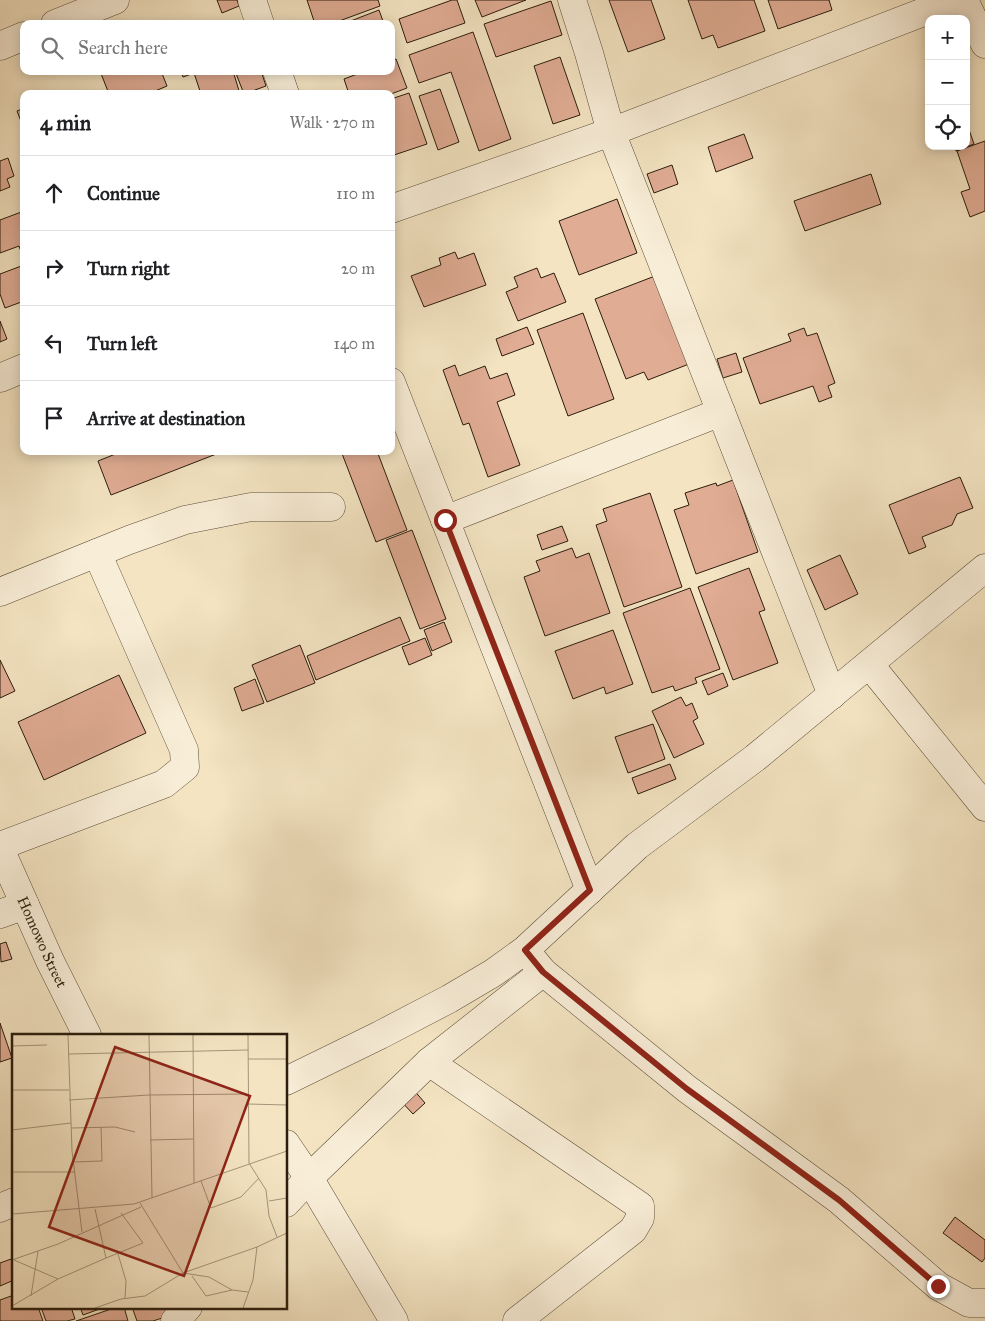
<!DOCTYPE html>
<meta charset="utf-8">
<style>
body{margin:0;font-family:"IM FELL Great Primer",serif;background:#f6f6f6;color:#202124}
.controls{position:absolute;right:15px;top:15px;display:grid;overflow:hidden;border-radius:10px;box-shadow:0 2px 12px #0003}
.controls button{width:45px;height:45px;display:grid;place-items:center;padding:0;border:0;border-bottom:1px solid #e0e0e0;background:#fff;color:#202124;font:25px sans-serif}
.stop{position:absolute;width:15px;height:15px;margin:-11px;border:4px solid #8f2418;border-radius:50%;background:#fff}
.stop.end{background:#8f2418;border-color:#fff;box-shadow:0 1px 5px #0008}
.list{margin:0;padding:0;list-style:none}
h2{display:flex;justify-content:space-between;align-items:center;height:65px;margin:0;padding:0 20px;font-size:21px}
h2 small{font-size:16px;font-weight:400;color:#757577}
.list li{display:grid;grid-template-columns:32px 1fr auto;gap:15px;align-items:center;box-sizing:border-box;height:75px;padding:0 20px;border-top:1px solid #e0e0e0}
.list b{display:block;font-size:19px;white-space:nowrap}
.list em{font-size:16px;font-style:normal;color:#757577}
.icon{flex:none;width:28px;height:28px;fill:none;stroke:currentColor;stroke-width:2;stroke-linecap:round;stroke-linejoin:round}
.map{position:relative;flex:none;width:985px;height:1321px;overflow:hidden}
.search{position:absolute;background:#fff;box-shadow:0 2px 12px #0003;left:20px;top:20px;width:375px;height:55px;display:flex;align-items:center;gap:12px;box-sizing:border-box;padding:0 18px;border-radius:10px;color:#757577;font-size:19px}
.panel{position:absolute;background:#fff;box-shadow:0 2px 12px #0003;left:20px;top:90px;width:375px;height:365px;border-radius:10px}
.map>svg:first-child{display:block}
.building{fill:#e0ac94;stroke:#2b1d0d}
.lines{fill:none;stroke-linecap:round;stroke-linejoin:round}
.minor-casing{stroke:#5d4f3a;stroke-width:29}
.minor{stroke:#f8edd7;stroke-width:28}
.route{stroke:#8f2418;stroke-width:6}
.labels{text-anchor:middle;stroke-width:4;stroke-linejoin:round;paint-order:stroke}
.street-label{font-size:15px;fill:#2b1d0d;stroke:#f8edd7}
.inset-road{fill:none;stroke:#a4947a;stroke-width:1}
.view{fill:#8f2418;fill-opacity:0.15;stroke:#8f2418;stroke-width:2.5}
.inset-edge{fill:none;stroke:#2b1d0d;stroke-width:2.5}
</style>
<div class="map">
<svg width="985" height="1321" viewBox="0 0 985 1321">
<rect width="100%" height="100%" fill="#f4e4c2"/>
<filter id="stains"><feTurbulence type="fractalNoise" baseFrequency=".004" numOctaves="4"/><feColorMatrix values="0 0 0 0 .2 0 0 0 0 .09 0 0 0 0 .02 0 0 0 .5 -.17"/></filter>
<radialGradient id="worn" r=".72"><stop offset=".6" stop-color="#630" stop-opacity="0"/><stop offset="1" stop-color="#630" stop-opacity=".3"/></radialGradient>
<path class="building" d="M217,0h20l2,6 -17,7z
M307,0h71l2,6 -49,18h-16z
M452,0h5l8,23 -58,20 -8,-24z
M475,0h51l-44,17z
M609,0h42l14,39 -37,13z
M688,0h66l11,31 -47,17 -5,-13 -11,4z
M768,0h61l3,10 -54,19z
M551,1l11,34 -66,22 -12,-33z
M379,10l5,14h-41z
M473,32l38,107 -32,12 -28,-79 -32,11 -10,-28z
M560,57l20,58 -27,9 -19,-58z
M396,59l11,29 -16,6h-42l-5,-15 21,-8h26v-10z
M100,71h61l6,15 -19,8h-39z
M181,71h52l7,23h-39l-7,-21 -11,4z
M235,71h26l5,15 -22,8z
M440,89l19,53 -21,8 -19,-54z
M409,93l18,51 -36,12v-57z
M24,108v21l-7,-18z
M967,124l7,20 -18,7 -2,-5h12z
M744,134l9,24 -37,14 -8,-25z
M985,141v70l-15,6 -9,-25 9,-3 -13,-38z
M8,158l6,18 -7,3 3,8 -10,4v-30z
M672,165l6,19 -24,9 -7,-19z
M871,174l10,30 -76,27 -11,-30z
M617,199l20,54 -58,22 -20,-54z
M24,211v49l-5,-14 -19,7v-33z
M455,252l3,7 16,-6 12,32 -62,22 -13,-31 30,-11 -2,-7z
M24,265v36l-19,7 -5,-14v-20z
M537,268l4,10 13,-5 12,29 -48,19 -12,-29 12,-5 -4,-10z
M655,276l34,88 -41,16 -4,-8 -18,7 -31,-80z
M583,313l31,86 -46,17 -31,-86z
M0,321l7,18 -7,3z
M527,327l7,17 -32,12 -6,-17z
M804,328l3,8 10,-3 18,50 -7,3 4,11 -13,5 -6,-16 -53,18 -17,-46 48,-17 -3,-7z
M736,353l6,19 -19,6 -6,-19z
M455,365l4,11 26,-10 5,13 17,-6 8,22 -18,7 23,63 -32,12 -19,-54 -6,2 -20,-55z
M123,451h101l-113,44 -13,-34z
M341,451h36l30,79 -31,12z
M960,477l13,31 -16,6 -5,11 -30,12 4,10 -17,7 -20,-49z
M733,480l25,72 -62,22 -22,-64 15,-5 -4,-12 31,-10 1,3z
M650,493l32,94 -58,20 -28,-82 11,-4 -4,-12z
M562,526l6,15 -26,9 -5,-15z
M412,530l34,89 -26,10 -34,-89z
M572,548l4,10 13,-5 21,60 -65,23 -21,-59 16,-6 -4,-10z
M840,555l18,39 -33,16 -18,-40z
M749,568l16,42 -6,2 19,51 -45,17 -35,-93z
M690,588l30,81 -25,9 2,5 -22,8 -2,-5 -21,7 -29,-80z
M400,617l10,24 -94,39 -9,-24z
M444,622l8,20 -20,9 -8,-21z
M613,630l20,54 -27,10 -2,-7 -31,12 -18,-48z
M425,638l7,17 -23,10 -7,-18z
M300,645l15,38 -48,19 -15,-37z
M0,660l15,31 -15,7z
M723,673l5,13 -20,9 -6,-14z
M119,675l27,58 -102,47 -26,-58z
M255,679l9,24 -22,8 -8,-23z
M681,697l5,9 6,-3 6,15 -5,3 11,23 -30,14 -22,-47z
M653,724l12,35 -37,14 -13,-36z
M670,764l6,15 -38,15 -6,-16z
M6,942l6,17 -11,3 -1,-18z
M0,1023l12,35 -12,4z
M412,1088l13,15 -12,11 -14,-15z
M955,1217l30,23v18l-3,4 -39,-29z
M14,1258v22l-14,6v-23z
M14,1295v12h24l5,14h-43v-21z
M41,1307h30l4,12 -8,2h-21z
M80,1307h25l-22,8z
M117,1307h7l4,14h-52z
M132,1307h37l2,8 -18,6h-16z"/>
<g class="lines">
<g class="minor-casing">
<g id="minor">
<path d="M252,0l8,24"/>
<path d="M572,0l17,53 22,79 221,563"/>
<path d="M964,0l21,44"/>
<path d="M55,24l60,-24"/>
<path d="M0,46l24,-10"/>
<path d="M277,71l8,23"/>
<path d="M391,209l220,-77 344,-132"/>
<path d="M0,378l24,-10"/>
<path d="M391,382l199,508"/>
<path d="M445,520l276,-108"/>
<path d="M0,592l129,-52 56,-20 66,-13h80"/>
<path d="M869,664l116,143"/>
<path d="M0,846l164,-62 21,-17 -1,-17 -87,-197"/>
<path id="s1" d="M0,849l50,112 37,74"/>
<path d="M0,914l25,-9"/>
<path d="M525,950l18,22 144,117 152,111 99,86 31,17h16"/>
<path d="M429,1062l211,144v12l-7,12 -116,91"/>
<path d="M286,1081l94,-46 69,-36 44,-26 32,-23 112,-104 118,-88 230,-190"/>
<path d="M286,1144l23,34 85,143"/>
<path d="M286,1203l23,-25 120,-116 114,-90"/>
<path d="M0,1208l14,-6"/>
<path d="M175,1321l13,-14"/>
</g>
</g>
<use href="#minor" class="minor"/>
</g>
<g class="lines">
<path class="route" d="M445,520l145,370 -65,60 18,22 144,117 152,111 99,86"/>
</g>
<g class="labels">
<g class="street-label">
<text dy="5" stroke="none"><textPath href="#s1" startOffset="102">Homowo Street</textPath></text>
</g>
</g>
<g transform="translate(12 1034)">
<rect width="275" height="275" fill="#f4e4c2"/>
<path class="inset-road" d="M56,1l4,116 10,81M137,1l3,163M181,1l1,148M236,1l1,128 17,27 3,26 8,21M0,12l35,-1M57,20l179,-4M236,25h39M0,56h57M57,66l80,-5 98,-1M236,70l39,1M59,94l44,-1 20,5M0,96l59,-7M138,106l43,-1M61,128l29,-1 -1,-34M0,138h62M189,147l10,27 30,-11 18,-19M257,167l18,-3M128,169l43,70 26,4 23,13 16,2M0,180l122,-10 153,-53M106,220l8,27 -1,17M94,224l37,-15 -22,-30M0,226l46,-16 83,-37M2,226l44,19M180,242l14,20 26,-6M19,262l7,-45M0,272l46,-27 48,-21 -11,-49M83,274l26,-9 24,-3 38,-23 74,-26M231,274l10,-28 4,-33 30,-14"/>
<path class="view" d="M103,13l135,49 -66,180 -135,-49z"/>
<rect width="275" height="275" class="inset-edge"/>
</g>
<rect width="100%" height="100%" filter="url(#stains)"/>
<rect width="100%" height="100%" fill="url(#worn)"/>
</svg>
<div class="controls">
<button>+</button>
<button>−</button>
<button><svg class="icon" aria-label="locate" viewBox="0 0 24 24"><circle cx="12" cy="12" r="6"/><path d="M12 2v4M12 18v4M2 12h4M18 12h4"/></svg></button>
</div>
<div class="stop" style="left:445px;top:520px"></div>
<div class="stop end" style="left:938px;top:1286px"></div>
<div class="search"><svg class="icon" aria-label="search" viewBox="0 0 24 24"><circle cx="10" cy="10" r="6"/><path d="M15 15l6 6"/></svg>Search here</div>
<section class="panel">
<h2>4 min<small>Walk · 270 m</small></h2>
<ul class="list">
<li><svg class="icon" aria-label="ahead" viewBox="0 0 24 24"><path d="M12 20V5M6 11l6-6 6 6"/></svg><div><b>Continue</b></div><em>110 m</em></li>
<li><svg class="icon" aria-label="right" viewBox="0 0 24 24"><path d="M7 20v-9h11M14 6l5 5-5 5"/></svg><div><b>Turn right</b></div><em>20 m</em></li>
<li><svg class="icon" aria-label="left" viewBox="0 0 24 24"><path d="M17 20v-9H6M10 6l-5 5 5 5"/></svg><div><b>Turn left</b></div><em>140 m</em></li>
<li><svg class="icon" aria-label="arrive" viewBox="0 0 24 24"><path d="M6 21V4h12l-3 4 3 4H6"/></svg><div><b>Arrive at destination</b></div></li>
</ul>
</section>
</div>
